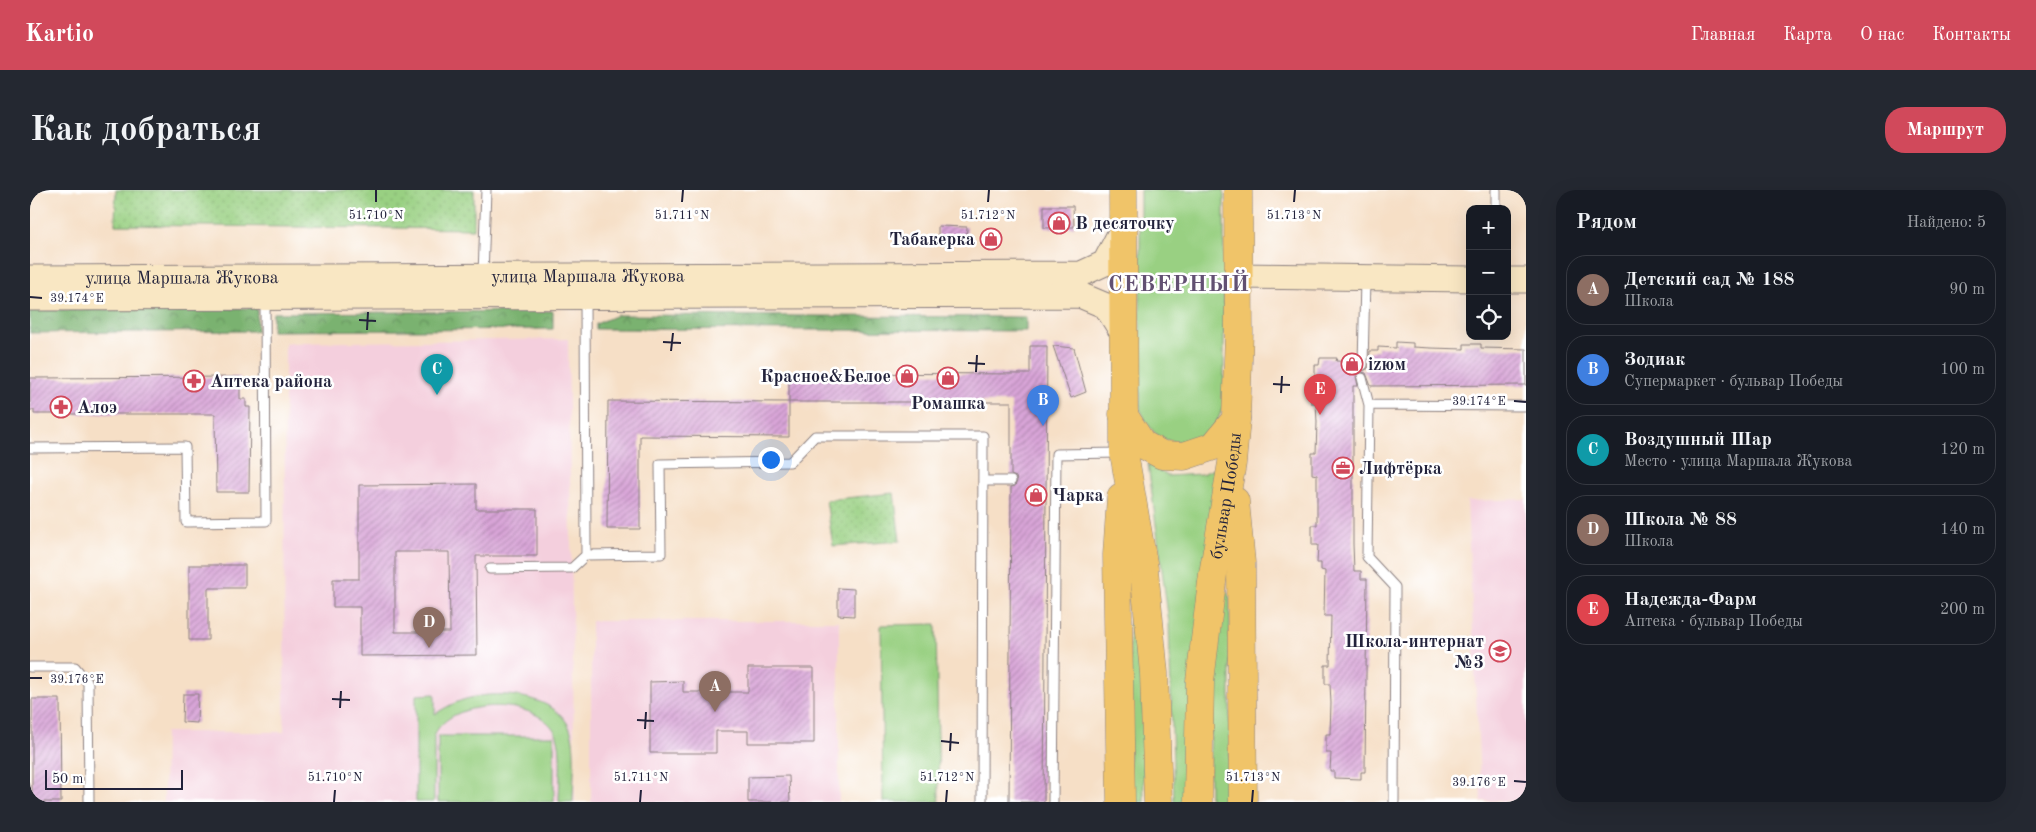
<!DOCTYPE html>
<html lang="ru">
<meta charset="utf-8">
<style>
body{margin:0;font-family:"Old Standard TT",serif;background:#242831;color:#f1f3f6}
.controls{position:absolute;right:15px;top:15px;display:grid;overflow:hidden;border-radius:10px;box-shadow:0 5px 20px #0002}
.controls button{width:45px;height:45px;display:grid;place-items:center;padding:0;border:0;border-bottom:1px solid #363941;background:#171b24;color:#f1f3f6;font:25px sans-serif}
.scale{position:absolute;left:15px;bottom:12px;width:138px;box-sizing:border-box;padding-left:5px;border:2px solid #22223b;border-top:0;font-size:14px;line-height:18px;white-space:nowrap;color:#22223b;-webkit-text-stroke:4px #fff;paint-order:stroke}
.you{position:absolute;left:740px;top:269px;width:18px;height:18px;margin:-12px;border:4px solid #fff;border-radius:50%;background:#1a73e8;box-shadow:0 0 0 8px #1a73e833}
.badge{display:grid;place-items:center;width:32px;height:32px;border-radius:50%;background:#d1495b;color:#fff;font-size:16px;font-weight:700}
.pin{position:absolute;translate:-50% -41px;filter:drop-shadow(0 1px 2px #0008)}
.pin::after{content:'';position:absolute;top:26px;width:18px;height:15px;background:inherit;clip-path:polygon(0 0,100% 0,50% 100%)}
.list{margin:0;padding:0;list-style:none}
h2{display:flex;justify-content:space-between;align-items:center;height:65px;margin:0;padding:0 20px;font-size:21px}
h2 small{font-size:16px;font-weight:400;color:#9ea1a6}
.list li{display:grid;grid-template-columns:32px 1fr auto;gap:15px;align-items:center;box-sizing:border-box;height:70px;margin:0 10px 10px;padding:0 10px;border:1px solid #363941;border-radius:20px}
.list b{display:block;font-size:19px;white-space:nowrap}
.list p{margin:0;font-size:16px;white-space:nowrap;color:#9ea1a6}
.list em{font-size:16px;font-style:normal;color:#9ea1a6}
.icon{flex:none;width:28px;height:28px;fill:none;stroke:currentColor;stroke-width:2;stroke-linecap:round;stroke-linejoin:round}
.map{position:relative;flex:none;width:1496px;height:612px;overflow:hidden;border-radius:20px}
header{display:flex;align-items:center;gap:30px;box-sizing:border-box;height:70px;padding:0 25px;background:#d1495b;color:#fff}
header strong{font-size:24px}
nav{display:flex;gap:28px;margin-inline-start:auto;font-size:18px}
.intro{display:flex;align-items:center;justify-content:space-between;box-sizing:border-box;height:120px;padding:0 30px}
h1{margin:0;font-size:35px}
.button{padding:12px 22px;border-radius:20px;background:#d1495b;color:#fff;font-size:18px;font-weight:700}
main{display:flex;gap:30px;padding:0 30px}
aside{flex:1;background:#171b24;border-radius:20px;box-shadow:0 5px 20px #0002}
.map>svg:first-child{display:block}
.built{fill:#f4cfdd}
.green{fill:#99d082;stroke:#5e795e}
.forest{fill:url(#forest-crowns);stroke:#4e6a56}
.park{fill:url(#park-dots);stroke:#5e795e}
.building{fill:url(#building-hatch);fill-rule:evenodd}
.lines{fill:none;stroke-linecap:round;stroke-linejoin:round}
.lane-casing{stroke:#8c8080;stroke-width:11}
.secondary-casing{stroke:#8c8080;stroke-width:27}
.primary-casing{stroke:#8c8080;stroke-width:29}
.lane{stroke:#fff;stroke-width:9}
.secondary{stroke:#f9e7c3;stroke-width:25}
.primary{stroke:#f0c469;stroke-width:28}
.ticks{fill:none;stroke:#22223b;stroke-width:2}
.labels{text-anchor:middle;stroke-width:5;stroke-linejoin:round;paint-order:stroke}
.poi-label{font-size:18px;font-weight:bold;fill:#22223b;stroke:#fff;text-anchor:start}
.street-label{font-size:18px;fill:#22223b;stroke:#fff}
.district-label{font-size:22px;font-weight:bold;letter-spacing:1px;fill:#625072;stroke:#fff}
.ticks-label{font-size:12px;text-anchor:middle;fill:#22223b;stroke:#fff;stroke-width:5;stroke-linejoin:round;paint-order:stroke}
</style>
<header>
<strong>Kartio</strong>
<nav><a>Главная</a><a>Карта</a><a>О нас</a><a>Контакты</a></nav>
</header>
<div class="intro"><h1>Как добраться</h1><a class="button">Маршрут</a></div>
<main>
<div class="map">
<svg width="1496" height="612" viewBox="0 0 1496 612">
<defs>
<pattern id="forest-crowns" width="20" height="18" patternUnits="userSpaceOnUse" patternTransform="scale(1.25)"><rect width="20" height="18" fill="#7ab270"/><path d="M2 6a3 3 0 1 1 6 0M12 15a3 3 0 1 1 6 0" fill="none" stroke="#64905d"/></pattern>
<pattern id="park-dots" width="8" height="8" patternUnits="userSpaceOnUse" patternTransform="scale(1.25)"><rect width="8" height="8" fill="#99d082"/><path d="M2 2h.1M6 6h.1" fill="none" stroke="#84b271" stroke-width="1.8" stroke-linecap="round"/></pattern>
<pattern id="building-hatch" width="6" height="6" patternUnits="userSpaceOnUse" patternTransform="scale(1.25)"><rect width="6" height="6" fill="#d9a5d8"/><path d="M-1 1l2-2M0 6l6-6M5 7l2-2" fill="none" stroke="#b086b0"/></pattern>
</defs>
<rect width="100%" height="100%" fill="#fff"/>
<filter id="ink" filterUnits="userSpaceOnUse"><feTurbulence type="fractalNoise" baseFrequency=".02" numOctaves="2"/><feDisplacementMap in="SourceGraphic" scale="10" xChannelSelector="R" yChannelSelector="G"/><feConvolveMatrix kernelMatrix="1 2 1 2 8 2 1 2 1" color-interpolation-filters="sRGB"/></filter>
<filter id="wash" filterUnits="userSpaceOnUse"><feTurbulence type="fractalNoise" baseFrequency=".0096" numOctaves="4" result="noise"/><feDisplacementMap in="SourceGraphic" scale="20" xChannelSelector="R" yChannelSelector="G"/><feGaussianBlur stdDeviation="1.12" result="paint"/><feColorMatrix in="noise" values="0 0 0 0 0 0 0 0 0 0 0 0 0 0 0 0 0 1.4 0 .05"/><feComposite in="paint" operator="in"/></filter>
<g filter="url(#wash)">
<rect width="100%" height="100%" fill="#f6dfc6"/>
<path class="built" d="M538,149l7,463h-411l1,-70h119l1,-389z
M1496,309v302h-45l-14,-300z
M561,431h248v181h-248z"/>
<path class="green" d="M1110,0h84v215c-3,6 -5,13 -8,18 -11,17 -38,24 -56,14 -10,-6 -15,-18 -20,-28z
M1118,274l20,12 34,-2 19,-8 -32,336h-15l-5,-179z
M1100,376l13,108 1,128h-15z
M1197,401l3,8v203h-20c-1,-68 3,-137 13,-205z
M906,434l3,178h-56l-2,-177z
M405,504v20c11,-7 22,-13 35,-16 30,-8 87,-3 100,31 7,16 3,54 3,73h-14c0,-19 5,-57 -5,-72 -21,-33 -105,-32 -120,6v66h-18v-107z
M408,546h116v66h-116z"/>
<path class="forest" d="M227,118v23l-227,2v-23z
M523,121v18l-281,2 1,-18z
M587,125l409,2v14l-430,-2v-5z"/>
<path class="park" d="M86,0h358v39l-359,-4z
M864,303l6,48 -67,5 -7,-46z"/>
<g id="blocks">
<path class="building" d="M1014,16h29l1,21 -30,1z
M908,36l29,1 -1,16h-28z
M1366,152l17,1v4l18,1 33,1v-5h17v4l45,1v36l-155,1 -5,-13 -5,-1 -5,4 2,10h-5v158l1,27h7v8h6l-2,193h-4v7l-27,-1v-7h-4l1,-18h-5v-19h4l1,-31 -1,-19h-5v-19h5l1,-49h-7l1,-45 -4,-1v-7h-4l1,-18h-6v-20h5v-50l-5,-1v-21h4l1,-31 -1,-19h-5v-19h4v-19h4l1,-7h17l-1,3 21,1 1,6 5,3 6,-3 1,-17h8v-4l18,1z
M1000,156h17l-3,456h-35l2,-315 4,-1 2,-5 -1,-4 -5,-2v-73h-222v-29l241,1z
M1023,156l21,2 12,44 -15,6z
M210,187v22h6v8h4l-1,85h-33l-1,-78h-181v-4h-4v-32z
M578,211l181,1v35l-149,-1v93h-33z
M446,294v25h61v47h-61l1,99 -117,1v-49h-27v-28h26v-94zM365,362h54l1,80h-55z
M159,375h56v23h-37v52h-19z
M808,398l16,1v27l-16,-1z
M718,478h66v75h-66v-12h-32v22h-66v-71l33,-1v11h65z
M153,504h15l-1,29 -15,-1z
M2,509h28l1,103h-29z
M759,586l1,26h-42v-25z"/>
</g>
</g>
<g filter="url(#ink)">
<use href="#blocks" fill-opacity="0" stroke="#8c8080" stroke-width="1"/>
<g class="lines">
<g class="lane-casing">
<path id="lane" d="M1466,0v19
M453,85l3,-85
M555,107l1,258 75,-1 -1,-90 130,-2 25,-26h168l-1,366
M1333,175l2,-85
M1332,188l7,27 -2,152 28,30 -1,215
M1339,215l157,1
M0,258l155,-1 1,75 80,-1 -1,-222
M953,291h28
M460,379l82,-1 14,-13
M0,477h45l13,16 1,119
M1023,612l3,-348 64,-1
M1496,612v-1"/>
</g>
<g class="secondary-casing">
<g id="secondary">
<path d="M1209,86l231,3"/>
<path id="s1" d="M0,88l1051,-4 24,-11 17,-33"/>
<path d="M1477,90h19"/>
<path d="M0,108l1050,-3 26,11 17,27"/>
</g>
</g>
<g class="primary-casing">
<g id="primary">
<path d="M1093,0l1,263 20,116 10,104 4,129"/>
<path d="M1093,224l19,30 20,11 22,1 30,-10 22,-27"/>
<path d="M1205,311l6,62 2,239"/>
<path d="M1091,612l-4,-247 4,-58"/>
<path id="s2" d="M1168,612l2,-121 13,-107 19,-111 4,-44 3,-87 -1,-142"/>
</g>
</g>
<use href="#lane" class="lane"/>
<use href="#secondary" class="secondary"/>
<use href="#primary" class="primary"/>
</g>
</g>
<path class="ticks" d="M346,12v-12M652,12l1,-12M958,12l1,-12M1264,12l1,-12M0,107l12,1M329,130l17,1M337,140l1,-18M633,152l18,1M641,161l2,-18M938,173l17,1M946,182l1,-17M1243,194l17,1M1251,203l1,-17M1484,211l12,1M0,488h12M302,509l18,1M310,518l1,-17M607,530l17,1M615,539l1,-17M911,551l18,2M920,561l1,-18M1484,591l12,1M304,612l1,-12M610,612l1,-12M916,612l1,-12M1222,612l1,-12"/>
<defs>
<g id="shop-ring" transform="scale(1.125)"><circle r="9.5" fill="#fff" stroke="#d1495b" stroke-width="1.5"/><path d="M-5-2.5h2.3a2.7 3.5 0 0 1 5.4 0H5L5.5 6h-11ZM-1.5-2.5h3a1.5 2.3 0 0 0-3 0Z" fill="#d1495b"/></g>
<g id="pharmacy-ring" transform="scale(1.125)"><circle r="9.5" fill="#fff" stroke="#d1495b" stroke-width="1.5"/><path d="M-2-6h4v4h4v4h-4v4h-4v-4h-4v-4h4Z" fill="#d1495b"/></g>
<g id="office-ring" transform="scale(1.125)"><circle r="9.5" fill="#fff" stroke="#d1495b" stroke-width="1.5"/><path d="M-6-3h4V-5.5h4V-3h4V5H-6ZM-1-4.5V-3h2v-1.5ZM-6 0V1H6V0Z" fill="#d1495b"/></g>
<g id="school-ring" transform="scale(1.125)"><circle r="9.5" fill="#fff" stroke="#d1495b" stroke-width="1.5"/><path d="M0-5L7-2L0 1L-7-2ZM-4 1L0 2.5L4 1V4Q0 6-4 4Z" fill="#d1495b"/></g>
</defs>
<g fill-rule="evenodd">
<use href="#shop-ring" x="1029" y="33"/>
<use href="#shop-ring" x="961" y="49"/>
<use href="#shop-ring" x="1322" y="174"/>
<use href="#shop-ring" x="877" y="186"/>
<use href="#shop-ring" x="918" y="188"/>
<use href="#pharmacy-ring" x="164" y="191"/>
<use href="#pharmacy-ring" x="31" y="217"/>
<use href="#office-ring" x="1313" y="278"/>
<use href="#shop-ring" x="1006" y="305"/>
<use href="#school-ring" x="1470" y="461"/>
</g>
<g class="labels">
<g class="poi-label">
<text x="1045" y="39">В десяточку</text>
<text x="945" y="55" text-anchor="end">Табакерка</text>
<text x="1338" y="180">izюм</text>
<text x="861" y="192" text-anchor="end">Красное&amp;Белое</text>
<text x="180" y="197">Аптека района</text>
<text x="918" y="219" text-anchor="middle">Ромашка</text>
<text x="47" y="223">Алоэ</text>
<text x="1329" y="284">Лифтёрка</text>
<text x="1022" y="311">Чарка</text>
<text x="1454" y="457" text-anchor="end">Школа-интернат<tspan x="1454" dy="21">№3</tspan></text>
</g>
<g class="street-label">
<text dy="6" stroke="none"><textPath href="#s1" startOffset="152">улица Маршала Жукова</textPath></text>
<text dy="6" stroke="none"><textPath href="#s1" startOffset="558">улица Маршала Жукова</textPath></text>
<text dy="6" stroke="none"><textPath href="#s2" startOffset="308">бульвар Победы</textPath></text>
</g>
<g class="district-label">
<text x="1149" y="101">СЕВЕРНЫЙ</text>
</g>
</g>
<g class="ticks-label">
<text x="346" y="29">51.710°N</text>
<text x="652" y="29">51.711°N</text>
<text x="958" y="29">51.712°N</text>
<text x="1264" y="29">51.713°N</text>
<text x="47" y="112">39.174°E</text>
<text x="1449" y="215">39.174°E</text>
<text x="47" y="493">39.176°E</text>
<text x="305" y="591">51.710°N</text>
<text x="611" y="591">51.711°N</text>
<text x="917" y="591">51.712°N</text>
<text x="1223" y="591">51.713°N</text>
<text x="1449" y="596">39.176°E</text>
</g>
</svg>
<div class="controls">
<button>+</button>
<button>−</button>
<button><svg class="icon" aria-label="locate" viewBox="0 0 24 24"><circle cx="12" cy="12" r="6"/><path d="M12 2v4M12 18v4M2 12h4M18 12h4"/></svg></button>
</div>
<div class="scale">50 m</div>
<div class="you"></div>
<div class="pin badge" style="left:685px;top:522px;background:#8d6e63">A</div>
<div class="pin badge" style="left:1013px;top:236px;background:#3f7fe0">B</div>
<div class="pin badge" style="left:407px;top:205px;background:#0f9aa8">C</div>
<div class="pin badge" style="left:399px;top:458px;background:#8d6e63">D</div>
<div class="pin badge" style="left:1290px;top:225px;background:#e0444e">E</div>
</div>
<aside>
<h2>Рядом<small>Найдено: 5</small></h2>
<ul class="list">
<li><span class="badge" style="background:#8d6e63">A</span><div><b>Детский сад № 188</b><p>Школа</p></div><em>90 m</em></li>
<li><span class="badge" style="background:#3f7fe0">B</span><div><b>Зодиак</b><p>Супермаркет · бульвар Победы</p></div><em>100 m</em></li>
<li><span class="badge" style="background:#0f9aa8">C</span><div><b>Воздушный Шар</b><p>Место · улица Маршала Жукова</p></div><em>120 m</em></li>
<li><span class="badge" style="background:#8d6e63">D</span><div><b>Школа № 88</b><p>Школа</p></div><em>140 m</em></li>
<li><span class="badge" style="background:#e0444e">E</span><div><b>Надежда-Фарм</b><p>Аптека · бульвар Победы</p></div><em>200 m</em></li>
</ul>
</aside>
</main>
